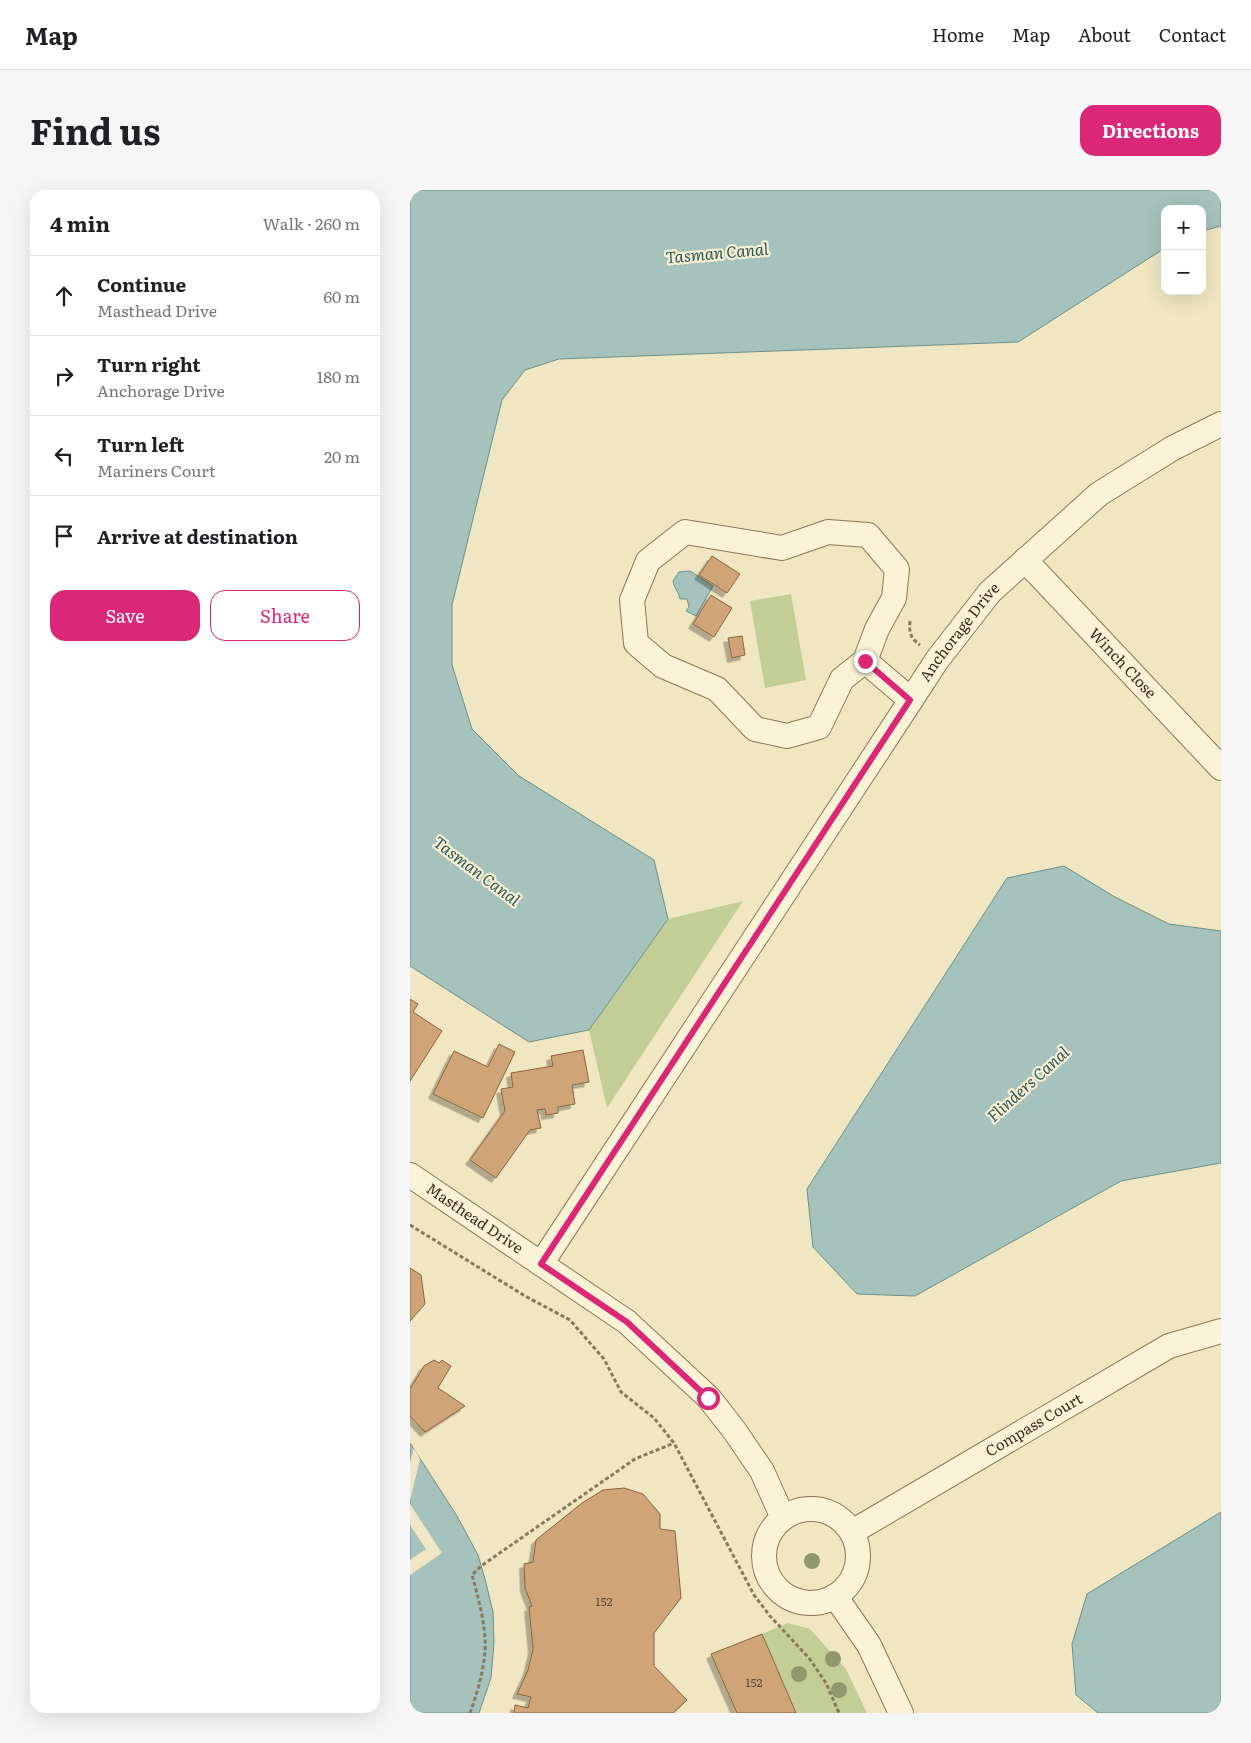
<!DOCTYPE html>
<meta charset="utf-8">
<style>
body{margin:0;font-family:Literata,serif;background:#f6f6f6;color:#202124}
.controls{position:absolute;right:15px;top:15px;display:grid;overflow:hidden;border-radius:10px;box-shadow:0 5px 20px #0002}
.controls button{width:45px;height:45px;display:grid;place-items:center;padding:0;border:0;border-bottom:1px solid #e0e0e0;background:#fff;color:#202124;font:25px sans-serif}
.stop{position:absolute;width:15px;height:15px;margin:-11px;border:4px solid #db2777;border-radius:50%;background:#fff}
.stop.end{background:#db2777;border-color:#fff;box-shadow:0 1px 5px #0008}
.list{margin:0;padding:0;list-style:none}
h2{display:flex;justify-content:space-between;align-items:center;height:65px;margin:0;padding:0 20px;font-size:21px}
h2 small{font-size:16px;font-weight:400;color:#757577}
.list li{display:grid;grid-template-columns:32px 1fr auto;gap:15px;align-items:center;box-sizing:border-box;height:80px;padding:0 20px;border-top:1px solid #e0e0e0}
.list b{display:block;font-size:19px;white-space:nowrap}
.list p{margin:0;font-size:16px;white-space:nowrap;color:#757577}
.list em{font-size:16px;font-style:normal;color:#757577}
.actions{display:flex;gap:10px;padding:15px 20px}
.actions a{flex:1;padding:11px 0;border:1px solid #db2777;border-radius:15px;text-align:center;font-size:18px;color:#db2777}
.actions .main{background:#db2777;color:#fff}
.icon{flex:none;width:28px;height:28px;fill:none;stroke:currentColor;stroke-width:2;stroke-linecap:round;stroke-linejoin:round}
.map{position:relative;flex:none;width:811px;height:1523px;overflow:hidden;border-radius:15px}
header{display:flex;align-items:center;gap:30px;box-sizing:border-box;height:70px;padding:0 25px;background:#fff;border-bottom:1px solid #e0e0e0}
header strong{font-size:24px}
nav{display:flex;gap:28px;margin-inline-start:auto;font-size:18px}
.intro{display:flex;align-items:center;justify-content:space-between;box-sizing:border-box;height:120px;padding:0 30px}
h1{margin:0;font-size:35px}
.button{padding:12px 22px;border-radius:15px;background:#db2777;color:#fff;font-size:18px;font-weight:700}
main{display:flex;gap:30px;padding:0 30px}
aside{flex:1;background:#fff;border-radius:15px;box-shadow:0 5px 20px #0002}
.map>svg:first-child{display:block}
.green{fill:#c2ce96}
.water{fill:#a5c2bc;stroke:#6b918b}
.pier{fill:#f0e6c2}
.building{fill:#cfa477;stroke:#8a633e;filter:url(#shadow)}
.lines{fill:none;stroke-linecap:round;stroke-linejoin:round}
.minor-casing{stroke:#8a7859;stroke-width:26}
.path{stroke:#8a7859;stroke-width:3;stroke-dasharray:4 2.5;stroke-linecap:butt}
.minor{stroke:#faf3d6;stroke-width:24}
.tree{fill:#92976b}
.route{stroke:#db2777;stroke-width:6}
.labels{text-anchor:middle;stroke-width:4.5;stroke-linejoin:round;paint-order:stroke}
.number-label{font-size:12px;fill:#5f4c34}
.street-label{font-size:15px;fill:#3a2e1d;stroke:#f7f0d2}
.water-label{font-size:16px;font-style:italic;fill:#2c585a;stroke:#f7f0d2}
</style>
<header>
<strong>Map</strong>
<nav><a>Home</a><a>Map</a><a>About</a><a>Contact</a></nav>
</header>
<div class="intro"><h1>Find us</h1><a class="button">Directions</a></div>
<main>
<aside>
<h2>4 min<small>Walk · 260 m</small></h2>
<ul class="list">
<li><svg class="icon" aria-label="ahead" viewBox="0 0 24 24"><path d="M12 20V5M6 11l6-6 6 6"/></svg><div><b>Continue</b><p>Masthead Drive</p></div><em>60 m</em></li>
<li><svg class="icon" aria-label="right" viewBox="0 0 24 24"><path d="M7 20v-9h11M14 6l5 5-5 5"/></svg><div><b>Turn right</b><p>Anchorage Drive</p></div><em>180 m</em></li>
<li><svg class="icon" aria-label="left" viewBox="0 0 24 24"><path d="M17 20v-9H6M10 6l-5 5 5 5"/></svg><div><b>Turn left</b><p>Mariners Court</p></div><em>20 m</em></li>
<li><svg class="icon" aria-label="arrive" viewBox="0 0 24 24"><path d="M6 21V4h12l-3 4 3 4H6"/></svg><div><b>Arrive at destination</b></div></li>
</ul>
<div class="actions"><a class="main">Save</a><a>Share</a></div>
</aside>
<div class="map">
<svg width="811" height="1523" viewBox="0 0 811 1523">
<defs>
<filter id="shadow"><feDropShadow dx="-4.5" dy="4.5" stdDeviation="0" flood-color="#0004"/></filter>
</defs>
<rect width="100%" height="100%" fill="#f0e6c2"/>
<path class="green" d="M381,404l15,86 -41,8 -15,-87z
M333,711l-136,207 -18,-78 79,-111z
M378,1433l22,6 36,40 21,44h-71l-34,-79z"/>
<path class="water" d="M0,0h811v36l-19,5v-22h-37v39l-147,94 -459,17 -34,11 -23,30 -50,205v60l20,64 47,47 135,84 14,59 -79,111 -60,12 -119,-76z
M280,381l23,15 -17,30 -10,-5 3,-4 -2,-8h-7c-2,-9 -6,-11 -7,-18l6,-9z
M654,676l51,31 54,27 52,7v232l-100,18 -206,115 -58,-2 -44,-47 -6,-58 200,-311z
M0,1253l47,73 21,39 7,24 8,33 1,31 -3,35 -12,35h-69z
M811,1322v201h-123l-22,-18 -4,-51 15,-50z"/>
<path class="pier" d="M4,1258l6,11 -10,42v-38z
M0,1314l32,49 -32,22v-15l16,-11 -16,-24z"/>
<path class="building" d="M302,366l28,18 -13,19 -28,-18z
M301,405l21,13 -18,29 -21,-13z
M332,446l3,19 -13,3 -4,-20z
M0,809l8,5 -5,8 29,19 -32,50z
M89,854l16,8 -32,66 -50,-24 21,-43 34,16z
M173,860l6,32 -17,3 3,19 -17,3v6l-12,2 -1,-6 -8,1 4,18 -11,2 -34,48 -26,-18 35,-49 -4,-22 12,-2 -2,-14 42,-7 -2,-10z
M0,1078l11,7 4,29 -15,17z
M24,1170l5,3 3,-3 9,6 -13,22 27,18 -40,26 -15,-16v-27l14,-23z
M214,1298l19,6 17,20v15l15,2 6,67 -27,35v33l33,34 -14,13h-159l1,-8 13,3 3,-11 -14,-3 11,-24 5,-21 -4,-42 3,-1 -7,-18 -1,-24 9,-2 3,-22 46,-37 21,-13z
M352,1444l34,79h-59l-26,-59z"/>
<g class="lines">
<g class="minor-casing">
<g id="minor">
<path d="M275,342l97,16 46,-16 40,3 29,34 -3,29 -17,31 -12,32 -23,18 -23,48 -32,9 -32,-7 -38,-40 -54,-23 -27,-23 -4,-43 16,-39z"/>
<path id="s1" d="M615,370l196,208"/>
<path d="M455,471l46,39"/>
<path id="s2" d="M0,985l217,147 82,76 25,32 28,41 21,47"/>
<path id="s3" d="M131,1074l370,-564 26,-40 53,-68 109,-98 74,-46 48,-24"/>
<circle cx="401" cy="1366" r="47"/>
<path id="s4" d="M442,1342l317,-186 52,-15"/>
<path d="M425,1406l34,49 32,68"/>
</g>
</g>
<path class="path" d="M500,431c-1,11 0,17 10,24
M0,1035l115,71 45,24 34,39 17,33 33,26 20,25 80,152 16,21 39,42 17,25 13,30
M60,1523c7,-19 13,-40 15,-61 2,-22 -7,-56 -13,-77l9,-9 154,-107 39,-16"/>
<use href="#minor" class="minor"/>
</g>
<g class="tree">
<circle cx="402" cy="1371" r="8"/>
<circle cx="423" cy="1469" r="8"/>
<circle cx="389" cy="1484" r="8"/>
<circle cx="429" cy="1500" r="8"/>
</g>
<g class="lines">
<path class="route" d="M298,1208l-81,-76 -86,-58 369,-564 -45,-39"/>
</g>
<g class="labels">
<g class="number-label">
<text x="194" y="1416">152</text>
<text x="344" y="1497">152</text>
</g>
<g class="street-label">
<text dy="5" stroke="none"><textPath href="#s3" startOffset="758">Anchorage Drive</textPath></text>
<text dy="5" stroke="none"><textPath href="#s1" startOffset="142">Winch Close</textPath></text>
<text dy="5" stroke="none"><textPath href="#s2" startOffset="78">Masthead Drive</textPath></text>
<text dy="5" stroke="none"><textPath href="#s4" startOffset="211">Compass Court</textPath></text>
</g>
<g class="water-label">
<text transform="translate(307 63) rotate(-5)" y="6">Tasman Canal</text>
<text transform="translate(67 681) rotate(37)" y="6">Tasman Canal</text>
<text transform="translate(618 894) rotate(-42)" y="6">Flinders Canal</text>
</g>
</g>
</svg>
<div class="controls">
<button>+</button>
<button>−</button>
</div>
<div class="stop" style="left:298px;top:1208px"></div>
<div class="stop end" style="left:455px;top:471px"></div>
</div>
</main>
